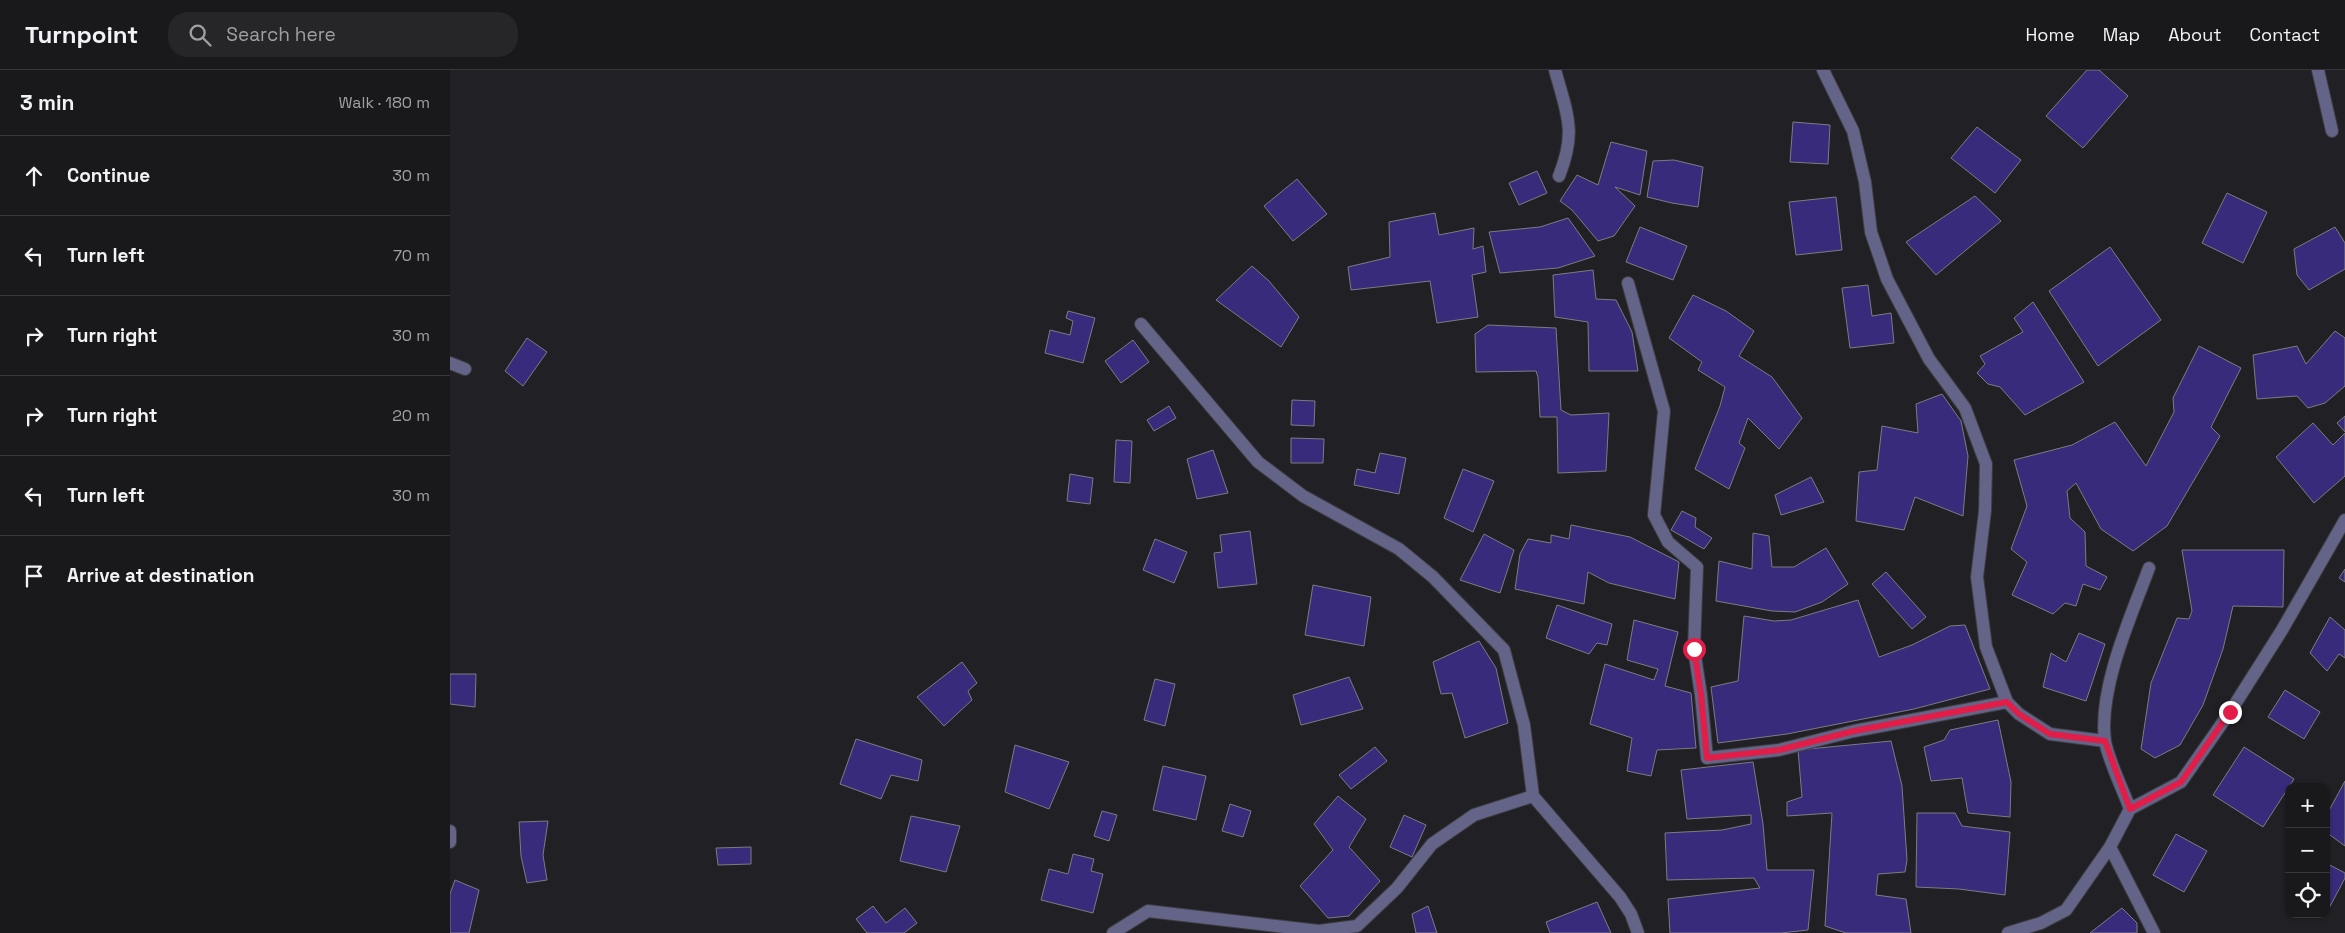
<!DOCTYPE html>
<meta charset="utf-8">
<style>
body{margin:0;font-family:"Space Grotesk",sans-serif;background:#262629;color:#f1f3f6}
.controls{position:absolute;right:15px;bottom:15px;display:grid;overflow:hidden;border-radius:10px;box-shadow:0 1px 4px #0004}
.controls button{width:45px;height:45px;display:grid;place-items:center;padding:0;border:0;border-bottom:1px solid #37383b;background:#19191c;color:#f1f3f6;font:25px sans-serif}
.stop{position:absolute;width:15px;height:15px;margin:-11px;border:4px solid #e11d48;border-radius:50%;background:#fff}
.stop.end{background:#e11d48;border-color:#fff;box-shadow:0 1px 5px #0008}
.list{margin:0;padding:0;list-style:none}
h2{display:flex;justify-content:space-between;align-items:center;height:65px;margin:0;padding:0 20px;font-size:21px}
h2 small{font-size:16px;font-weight:400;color:#9fa0a3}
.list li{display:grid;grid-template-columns:32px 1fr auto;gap:15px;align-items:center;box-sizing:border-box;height:80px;padding:0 20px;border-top:1px solid #37383b}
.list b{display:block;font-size:19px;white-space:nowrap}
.list em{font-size:16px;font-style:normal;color:#9fa0a3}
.icon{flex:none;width:28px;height:28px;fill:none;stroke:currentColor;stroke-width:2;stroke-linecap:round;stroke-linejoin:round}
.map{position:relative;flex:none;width:1895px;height:863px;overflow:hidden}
header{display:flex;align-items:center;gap:30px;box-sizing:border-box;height:70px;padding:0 25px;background:#19191c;border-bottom:1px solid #37383b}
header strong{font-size:24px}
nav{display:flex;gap:28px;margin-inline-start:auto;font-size:18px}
.search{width:350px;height:45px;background:#262629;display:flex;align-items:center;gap:12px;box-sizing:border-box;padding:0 18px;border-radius:20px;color:#9fa0a3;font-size:19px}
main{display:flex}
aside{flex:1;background:#19191c}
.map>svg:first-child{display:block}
.building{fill:#382b7b;stroke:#7c7c81}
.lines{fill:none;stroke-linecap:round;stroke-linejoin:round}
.lane-casing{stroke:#3d3d41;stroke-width:14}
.street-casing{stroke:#3d3d41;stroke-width:14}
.lane{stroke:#646388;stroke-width:12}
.street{stroke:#646388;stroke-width:12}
.route{stroke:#e11d48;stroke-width:6}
</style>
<header>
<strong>Turnpoint</strong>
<div class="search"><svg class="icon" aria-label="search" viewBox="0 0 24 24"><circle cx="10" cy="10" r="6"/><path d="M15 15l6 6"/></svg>Search here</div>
<nav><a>Home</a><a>Map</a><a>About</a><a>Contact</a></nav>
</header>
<main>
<aside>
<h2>3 min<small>Walk · 180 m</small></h2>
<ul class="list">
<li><svg class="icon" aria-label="ahead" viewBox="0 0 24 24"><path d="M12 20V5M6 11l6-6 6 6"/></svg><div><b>Continue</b></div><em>30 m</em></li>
<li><svg class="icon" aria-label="left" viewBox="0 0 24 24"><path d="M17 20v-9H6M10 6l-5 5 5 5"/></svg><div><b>Turn left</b></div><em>70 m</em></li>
<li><svg class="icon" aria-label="right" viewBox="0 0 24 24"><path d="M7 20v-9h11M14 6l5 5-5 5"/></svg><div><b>Turn right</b></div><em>30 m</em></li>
<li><svg class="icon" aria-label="right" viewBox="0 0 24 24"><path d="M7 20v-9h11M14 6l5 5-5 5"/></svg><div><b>Turn right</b></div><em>20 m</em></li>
<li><svg class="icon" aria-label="left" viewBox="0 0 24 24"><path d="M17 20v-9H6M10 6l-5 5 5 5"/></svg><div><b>Turn left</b></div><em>30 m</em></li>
<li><svg class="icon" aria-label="arrive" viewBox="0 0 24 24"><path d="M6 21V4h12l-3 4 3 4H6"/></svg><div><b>Arrive at destination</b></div></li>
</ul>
</aside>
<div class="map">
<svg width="1895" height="863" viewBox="0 0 1895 863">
<rect width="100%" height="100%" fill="#212125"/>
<path class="building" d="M1637,0h12l29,26 -45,52 -37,-32z
M1343,52l37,3 -2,39 -38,-2z
M1527,57l44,33 -26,33 -44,-35z
M1161,72l36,9 -7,44 -25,-8 20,19 -21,30 -16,5 -26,-31 -12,-9 17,-26 21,10z
M1224,90l29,7 -5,40 -26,-4 -25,-6 6,-36z
M1087,101l10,22 -28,12 -10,-22z
M847,109l30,35 -34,27 -29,-35z
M1777,123l40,19 -24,51 -41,-20z
M1525,126l26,25 -65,54 -30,-33z
M1386,127l6,53 -46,5 -7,-53z
M985,143l4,22 35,-7 -1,21 10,-3 3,26 -14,3 6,42 -41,6 -7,-42 -79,9 -3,-23 42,-10 -1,-35z
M1118,148l27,38 -37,12 -58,5 -11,-41 51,-5z
M1190,157l47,19 -14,34 -47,-18z
M1885,157l10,16v26l-36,21 -12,-15 -3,-26z
M1660,177l51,73 -63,46 -49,-75z
M802,196l17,15 30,36 -18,30 -65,-47z
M1143,200l3,29 20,1 16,32 6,39h-49l-1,-49 -33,-5 -2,-42z
M1418,215l4,31 19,-3 3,30 -44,5 -8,-60z
M1243,225l33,16 28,20 -15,25 33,21 30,41 -23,31 -31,-31 -9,25 6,5 -16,41 -34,-20 25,-63 5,-19 -27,-17 4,-8 -33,-24z
M1583,232l51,80 -59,33 -25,-28 -12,-3 -11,-11 8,-9 -5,-8 43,-24 -9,-14z
M618,241l27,7 -12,45 -38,-10 5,-23 20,5 3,-14 -7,-3z
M1038,255l68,3 5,82 10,5 38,-2 -3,58 -48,2 -1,-56h-17l-2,-40 -2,-6 -60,1 -1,-38z
M1885,261l10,7v48l-20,17 -17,5 -11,-12 -40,3 -4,-44 44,-9 9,18z
M77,268l20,14 -24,34 -18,-15z
M683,270l16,22 -28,21 -16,-22z
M1749,276l42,22 -30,59 9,9 -53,90 -34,25 -32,-22 -25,-46 -9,8 3,27 15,14 1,34 21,11 -7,13 -17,-6 -7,22 -11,-3 -12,11 -41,-19 15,-33 -16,-13 16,-43 -13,-46 58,-15 43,-23 31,44 28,-54 -1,-14z
M1492,324l19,27 7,35 -5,60 -48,-19 -11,33 -48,-9 3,-49 18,-2 5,-44 36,7 -2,-29z
M842,330l23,1 -1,25 -23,-1z
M719,336l7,12 -22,13 -7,-11z
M1895,346v16l-8,-9z
M1863,353l20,22 12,-12v43l-31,27 -38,-46z
M841,368l33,1 -1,24h-32z
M666,370l16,1 -2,42 -16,-1z
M763,380l15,43 -31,6 -10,-40z
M930,383l26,5 -7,36 -45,-9 3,-16 18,4z
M1013,399l31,12 -21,51 -29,-14z
M620,404l23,4 -3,26 -23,-3z
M1361,407l13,25 -43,13 -6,-20z
M1232,441l14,7 -1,9 17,11 -8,11 -33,-19z
M1121,455l59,12 49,25 -4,37 -66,-16 -21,-11 -4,32 -69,-15 5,-35 8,-15 23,4v-8l18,4z
M800,461l7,53 -39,4 -4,-35 8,-1 -2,-17z
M1303,463l16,3 3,31h22l32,-19 22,36 -26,18 -27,10 -23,-1 -56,-10 3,-40 33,8z
M1034,464l30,16 -14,43 -40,-13z
M705,469l32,13 -13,31 -31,-13z
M1732,480h102l-1,57 -50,-1 -10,43 -20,56 -23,40 -25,13 -14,-9 10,-66 26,-65 12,1 3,-8z
M1895,499v13l-6,-4z
M1436,502l40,45 -14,12 -40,-45z
M863,515l58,12 -7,49 -59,-11z
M1408,530l21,57 33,-12 38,-19 15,-1 25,64 -76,20 -127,25 -69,9 -7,-56 27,-6 6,-65 30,5 17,-1z
M1107,535l55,19 -5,21 -10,-2 -8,11 -43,-16z
M1880,547l15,13v28l-6,-4 -12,17 -17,-18z
M1184,550l44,12 -13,54 26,7 5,55 -39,2 -6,26 -24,-5 5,-33 -42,-14 15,-60 49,16 4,-11 -31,-9z
M1629,563l26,11 -19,57 -43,-14 8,-34 15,9z
M1029,571l17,27 12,55 -43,15 -13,-45 -11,1 -8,-32z
M512,592l15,21 -9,8 4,9 -28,26 -27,-29z
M0,604h26l-1,33 -25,-3z
M899,607l14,32 -62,16 -8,-30z
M705,609l20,5 -10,42 -21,-6z
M1835,620l35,22 -16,27 -36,-22z
M1548,650l13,62 -1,35 -42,-4 -6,-35 -31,3 -7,-34 20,-7 6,-10z
M406,669l66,21 -4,21 -27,-6 -10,24 -41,-15z
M1441,671l11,45 5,74 -2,12 -27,2 -2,21 30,4 5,34h-65l-21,-7 7,-113 -45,3v-14l15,-5 -4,-47z
M565,675l54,17 -20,47 -44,-17z
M925,677l12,14 -36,28 -12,-14z
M1794,677l50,32 -31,48 -50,-32z
M1303,692l10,62 4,46h47l-6,60 -27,3h-111l-2,-34 92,-11 -6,-10 -87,2 -2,-47 57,-3 29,-6v-9l-64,4 -6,-49z
M713,696l43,10 -10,44 -43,-10z
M1895,711v65l-19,-14v-16z
M888,726l28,23 -17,28 31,34 -31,35 -21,2 -28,-32 33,-36 -19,-26z
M780,734l21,7 -8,26 -21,-6z
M652,741l15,4 -8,26 -15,-5z
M1467,743h38l7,13 48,6 -5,63 -46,-6 -43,-2z
M954,745l22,10 -14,32 -22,-10z
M461,746l49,10 -14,46 -46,-11z
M98,751l-5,34 4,25 -20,3 -6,-27 -2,-34z
M1726,764l31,17 -23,41 -31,-17z
M301,777v17l-33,1 -2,-17z
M623,784l21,5 -3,12 12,3 -10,39 -52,-13 8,-31 19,5z
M1876,793l19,10v5l-18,34z
M5,810l24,10 -10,43h-19v-39z
M1147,832l14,31h-61l-4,-11z
M423,836l13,17 19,-15 12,15 -13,10h-37l-11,-14z
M978,836l9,27h-21l-4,-19z
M1672,838l15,15v10h-47z"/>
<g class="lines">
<g class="lane-casing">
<path id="lane" d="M1105,0c12,44 22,61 4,106
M1868,0l14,61
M1178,213l36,128 -10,104 14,27 29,25 -3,82 7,46 6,63 72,-8 75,-19 153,-29
M0,293l15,6
M0,761v11"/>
</g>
<g class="street-casing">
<path id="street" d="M1373,0l30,61 12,51 6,50 16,47 42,80 36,49 21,56 -1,47 -8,66 9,70 21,55 12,12 31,20 55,7
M691,254l117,138 45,34 96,53 34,28 71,73 20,75 9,71 87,101 11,17 7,19
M1680,739c-7,-19 -22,-50 -25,-68 -7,-52 26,-125 44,-173
M1660,777l44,86
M663,863l35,-22 171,20 38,-5 40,-38 35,-44 42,-29 59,-19
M1558,863l33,-10 25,-13 44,-63 20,-38 51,-27 49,-70 52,-82 63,-110"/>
</g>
<use href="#lane" class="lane"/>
<use href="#street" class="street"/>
</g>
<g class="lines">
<path class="route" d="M1244,579l7,46 6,63 72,-8 75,-19 153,-29 12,12 31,20 55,7 25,68 51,-27 49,-70"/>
</g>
</svg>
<div class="controls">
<button>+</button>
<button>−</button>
<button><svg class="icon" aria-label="locate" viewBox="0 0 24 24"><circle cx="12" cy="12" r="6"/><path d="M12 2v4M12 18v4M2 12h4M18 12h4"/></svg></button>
</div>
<div class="stop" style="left:1244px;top:579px"></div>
<div class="stop end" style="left:1780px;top:642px"></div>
</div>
</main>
